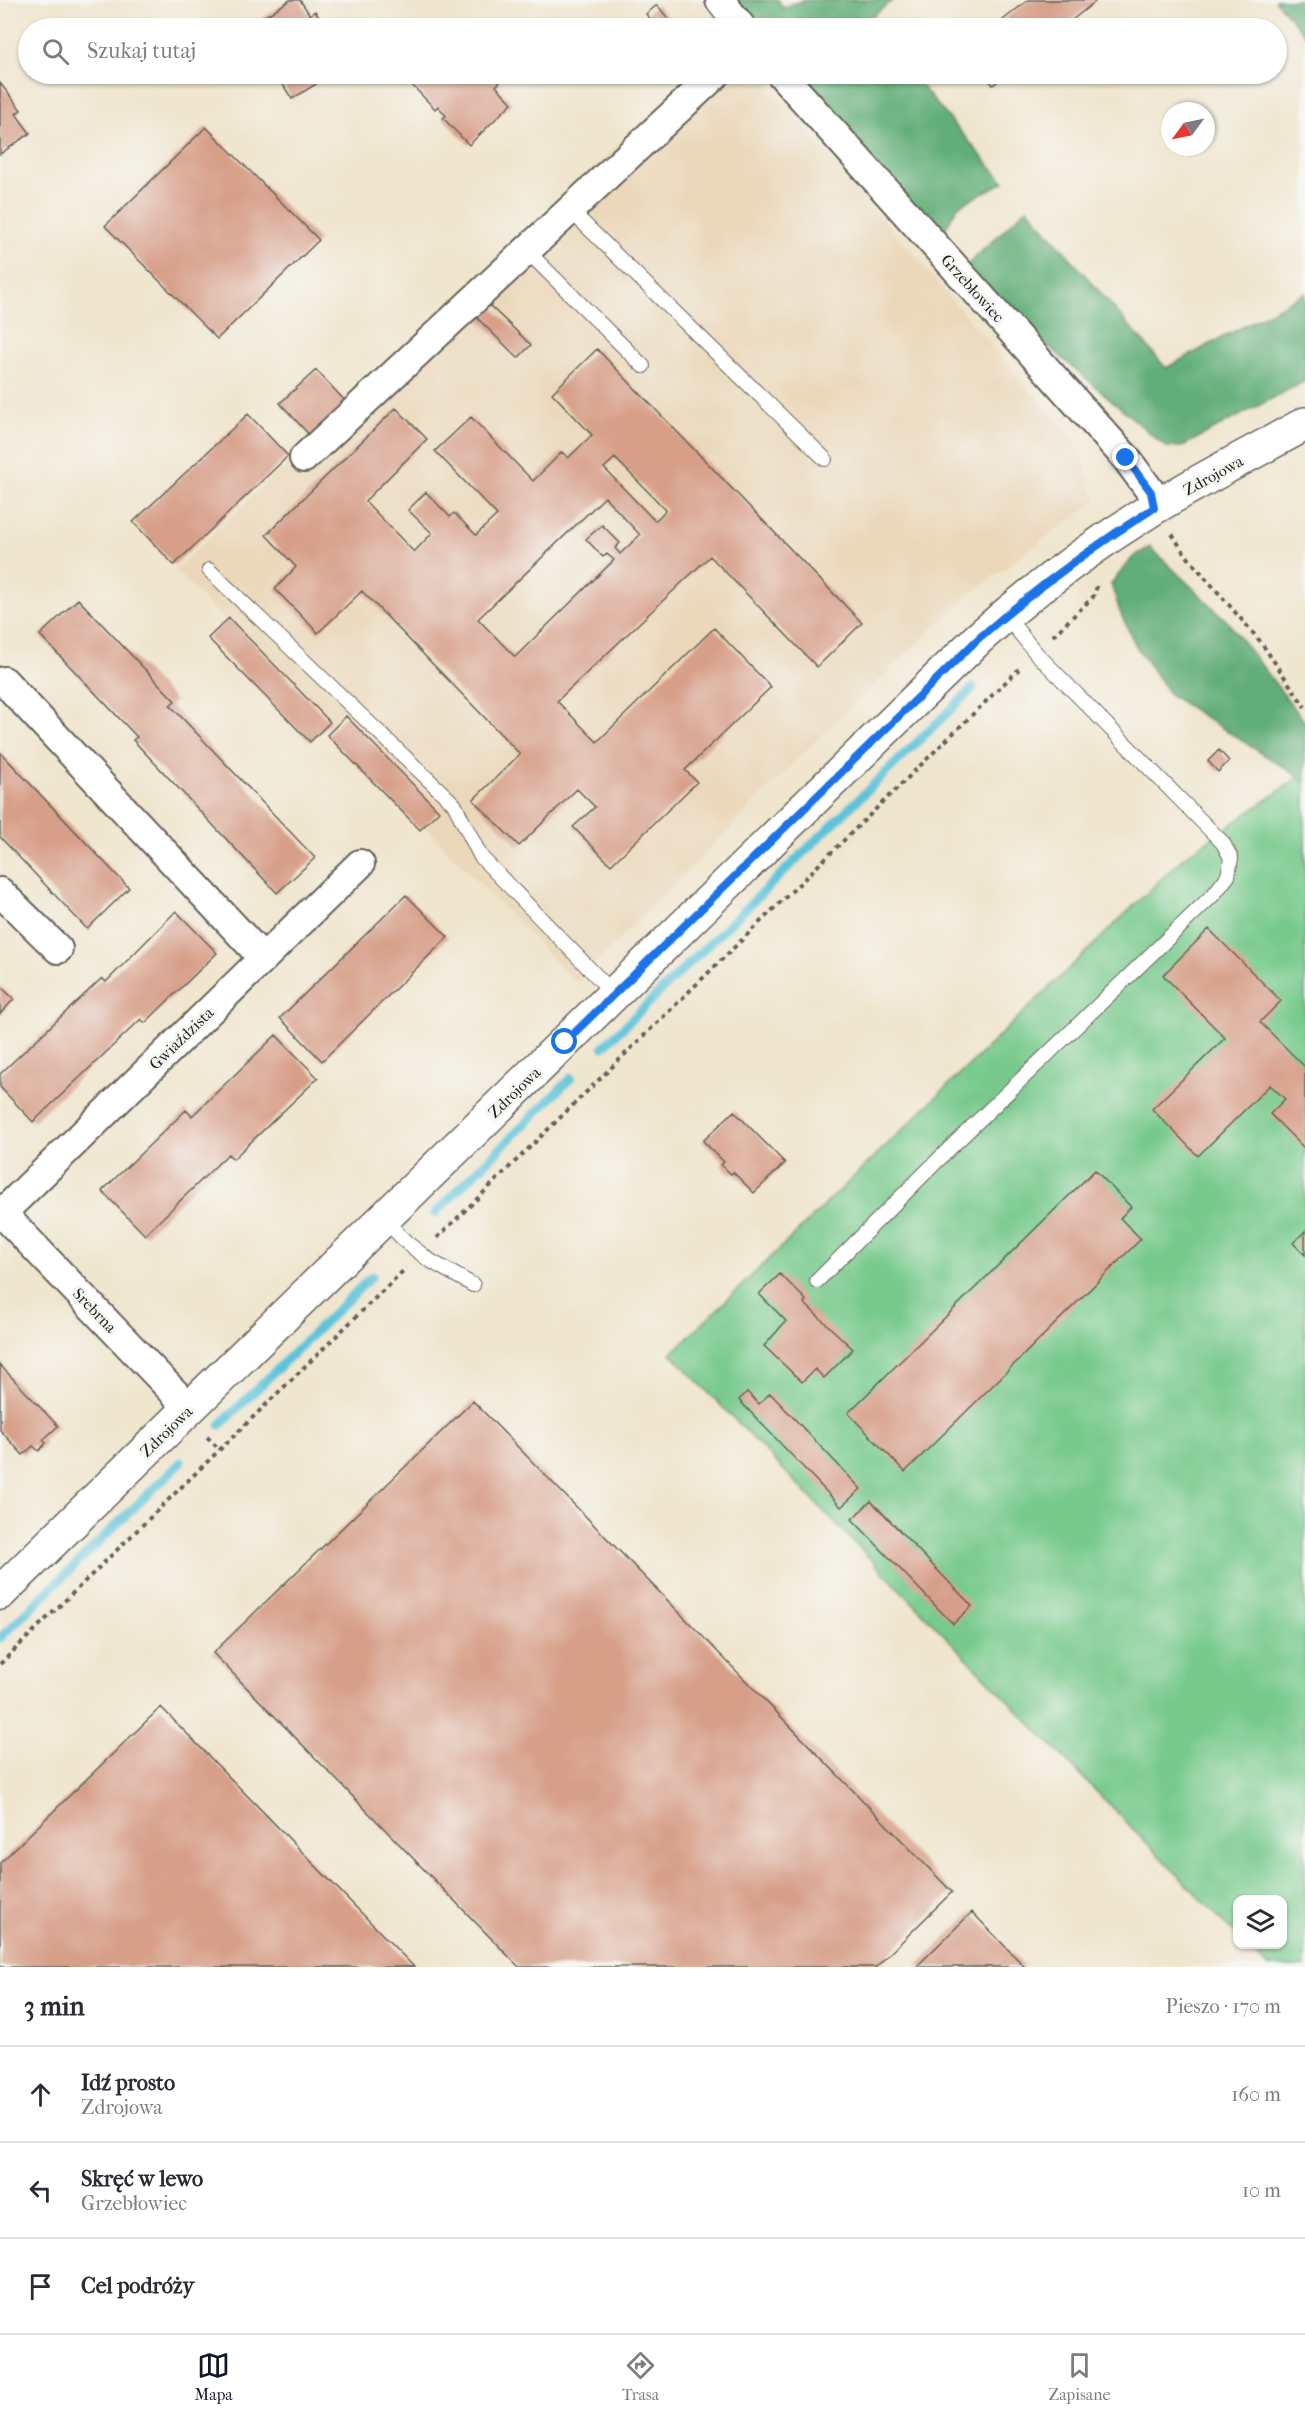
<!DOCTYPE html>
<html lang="pl">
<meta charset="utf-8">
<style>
body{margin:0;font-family:"IM FELL French Canon",serif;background:#f7f7f7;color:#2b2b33}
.controls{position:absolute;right:18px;bottom:18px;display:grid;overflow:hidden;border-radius:12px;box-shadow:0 2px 4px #0004}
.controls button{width:54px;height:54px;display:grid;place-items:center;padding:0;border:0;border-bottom:2px solid #e1e1e2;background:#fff;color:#2b2b33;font:30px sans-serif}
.compass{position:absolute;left:1161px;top:102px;width:54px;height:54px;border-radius:50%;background:#fff;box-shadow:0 2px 4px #0004;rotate:237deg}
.stop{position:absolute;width:18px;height:18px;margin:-14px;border:4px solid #1a73e8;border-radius:50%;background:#fff}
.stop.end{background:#1a73e8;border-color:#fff;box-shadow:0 2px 6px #0008}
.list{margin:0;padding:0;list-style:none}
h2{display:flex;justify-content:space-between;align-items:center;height:78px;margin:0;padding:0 24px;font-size:26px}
h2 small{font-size:20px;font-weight:400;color:#7c7c81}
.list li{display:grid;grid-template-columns:39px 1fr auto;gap:18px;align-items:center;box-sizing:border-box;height:96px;padding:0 24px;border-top:2px solid #e1e1e2}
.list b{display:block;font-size:22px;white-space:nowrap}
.list p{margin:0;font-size:20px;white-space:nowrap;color:#7c7c81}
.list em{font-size:20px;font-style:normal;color:#7c7c81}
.icon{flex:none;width:33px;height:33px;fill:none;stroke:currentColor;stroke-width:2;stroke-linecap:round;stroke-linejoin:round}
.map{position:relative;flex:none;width:1305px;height:1967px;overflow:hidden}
.search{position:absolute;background:#fff;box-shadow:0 2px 4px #0004;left:18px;right:18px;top:18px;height:66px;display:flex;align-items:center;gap:15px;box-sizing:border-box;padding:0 21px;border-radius:33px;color:#7c7c81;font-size:22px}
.sheet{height:366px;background:#fff}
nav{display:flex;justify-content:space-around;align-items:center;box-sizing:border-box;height:84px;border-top:2px solid #e1e1e2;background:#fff;font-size:16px;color:#7c7c81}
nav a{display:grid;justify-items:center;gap:3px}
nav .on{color:#111827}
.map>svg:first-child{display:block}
.built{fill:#ebd8ba}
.green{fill:#78ca8c;stroke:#4a7354;stroke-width:1.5}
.forest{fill:#62ae78;stroke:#3f654a;stroke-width:1.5}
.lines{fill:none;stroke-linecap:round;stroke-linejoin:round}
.stream{stroke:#5dc3da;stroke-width:9}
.building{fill:#d79f88;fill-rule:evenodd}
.service-casing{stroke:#66625a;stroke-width:16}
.minor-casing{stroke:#66625a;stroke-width:32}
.tertiary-casing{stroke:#66625a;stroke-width:36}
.path{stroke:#66625a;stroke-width:4;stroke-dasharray:4.5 4.5;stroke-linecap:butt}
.service{stroke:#fff;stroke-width:14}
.minor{stroke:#fff;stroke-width:28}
.tertiary{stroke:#fff;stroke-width:33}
.route{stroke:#1a73e8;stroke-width:8}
.labels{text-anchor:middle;stroke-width:6;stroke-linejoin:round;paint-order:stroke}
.street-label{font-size:16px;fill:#1c1c1c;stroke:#f6f6f2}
</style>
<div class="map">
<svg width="1305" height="1967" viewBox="0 0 1305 1967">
<rect width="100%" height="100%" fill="#f6f6f2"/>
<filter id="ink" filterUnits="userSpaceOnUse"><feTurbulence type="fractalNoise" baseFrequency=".0167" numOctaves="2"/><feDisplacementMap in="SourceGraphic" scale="12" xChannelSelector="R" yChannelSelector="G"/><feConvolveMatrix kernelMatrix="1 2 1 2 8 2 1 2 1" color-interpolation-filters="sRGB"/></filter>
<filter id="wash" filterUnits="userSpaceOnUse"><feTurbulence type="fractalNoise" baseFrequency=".008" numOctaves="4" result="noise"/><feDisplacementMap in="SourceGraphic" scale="24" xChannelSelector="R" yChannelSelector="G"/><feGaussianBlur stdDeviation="1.35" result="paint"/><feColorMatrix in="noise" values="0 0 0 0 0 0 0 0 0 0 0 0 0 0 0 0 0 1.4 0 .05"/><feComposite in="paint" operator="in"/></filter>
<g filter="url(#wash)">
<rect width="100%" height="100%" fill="#f0e5cd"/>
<path class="built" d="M692,74h67l319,373 18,54 -129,95 -138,132 -253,255 -401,-413z"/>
<path class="green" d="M1299,777l6,8v1182h-37l-22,-22 36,-1v-44h-44l-1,36 -566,-582 512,-496z"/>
<path class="forest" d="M737,0h42l3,8 22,-8h89l-27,21 6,7h-115z
M1275,0h30v35z
M795,74h116l93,108 -46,24 -14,25 -35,-26z
M1027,208l139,160 139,-75v88l-124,66h-15l-205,-176z
M1150,547l77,74 78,101v63l-6,-8 -129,-82 -34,-49 -16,-34 -9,-28 22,-27z"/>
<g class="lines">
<path class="stream" d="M603,1047l370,-359
M435,1213l136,-135
M220,1425l152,-149
M0,1638l181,-176"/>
</g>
<g id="blocks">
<path class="building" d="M290,0h10l10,15 5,-4 11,17h-79z
M1028,0h69l-35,28h-69z
M657,5l13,16 -9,7h-3l-12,-14z
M276,74h56l-40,25z
M419,74h73l8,8 -4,4 16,17 -43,42 -26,-27 3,-2 -8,-10 -3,3 -25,-26z
M984,74h23l-14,11z
M0,83l21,27 -5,4 14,19 -30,21z
M206,127l113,113 -102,99 -112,-113z
M487,303l44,42 -13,13 -43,-42z
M597,349l265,274 -45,44 -107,-111 -153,145 40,41 117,-114 57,59 -86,83 12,12 -86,83 -38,-38 22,-20 -18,-18 -58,57 -46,-46 47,-46 -158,-163 -44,42 -43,-44 21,-22 -30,-32 130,-127 31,31 -62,62 49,51 18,-19 -24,-23 18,-18 24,25 4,-4 22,22 21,-20 -62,-64 36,-34 62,64 29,-29 6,6 24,-23 -40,-42zM615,458l51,52 -11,11 -51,-53zM605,497l35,38 -20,19 -5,-6 5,-5 -18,-18 -16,14 17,18 4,-3 7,6 -99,97 -37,-38z
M316,370l33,35 -36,34 -33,-36z
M248,414l40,42 -114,109 -41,-43z
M78,599l97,102 -5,4 145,153 -38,35 -144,-153 4,-3 -97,-102z
M229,618l101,104 -20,20 -102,-104z
M346,716l93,95 -19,19 -93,-95z
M1219,750l10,11 -11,11 -10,-11z
M0,752l129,136 -42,41 -87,-92z
M406,895l42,42 -126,124 -42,-43z
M176,911l41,42 -72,70 -4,-4 -108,103 -33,-35v-13l102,-96 4,4z
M1209,929l72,72 -21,21 45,45v82l-35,-35 15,-15 -15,-14 -72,71 -46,-47 73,-71 -62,-63z
M0,986l14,13 -14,15z
M276,1035l42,43 -85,81 -5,-5 -83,81 -43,-44 84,-81 6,6z
M734,1111l51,52 -31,30 -21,-21 -2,2 -10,-9 3,-3 -21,-21z
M1095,1170l36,37 -11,11 21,21 -236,233 -57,-59z
M1305,1231v24l-12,-12z
M780,1274l26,26 -2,3 49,46 -29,29 -9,-9 -13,13 -38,-36 22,-25 -27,-27z
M0,1365l58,61 -15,14 3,3 -7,8 -6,-5 -10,9 -23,-25z
M747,1392l12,12 11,-11 91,96 -20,18 -102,-107z
M473,1401l479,491 -76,75h-357l-306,-314z
M871,1501l101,105 -19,18 -101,-105z
M161,1707l253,260h-414v-104z
M972,1912l53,55h-109z"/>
</g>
</g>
<g filter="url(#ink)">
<use href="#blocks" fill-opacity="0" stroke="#66625a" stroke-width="1.5"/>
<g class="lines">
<g class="service-casing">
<path id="service" d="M570,210l255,249
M526,250l117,116
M209,570l245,234 27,53 133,137
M384,1219l22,23 23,18 44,25
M817,1281l134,-134 263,-253 14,-18 3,-18 -8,-15 -187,-190 -31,-38"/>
</g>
<g class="minor-casing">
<path id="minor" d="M720,0l22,28
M781,74l345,384 25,34 3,16
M304,458l412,-384
M4,681l259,277
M0,892l58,57
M0,1211l189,197
M2,1213l358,-349"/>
</g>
<g class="tertiary-casing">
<path id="tertiary" d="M0,1593l979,-955c54,-48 112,-91 173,-129 50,-30 102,-57 153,-85"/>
</g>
<path class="path" d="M1172,534l13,20 75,87 45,66
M1053,636l40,-39 5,-13
M437,1238l582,-569
M207,1437l13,13
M0,1664l406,-396"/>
<use href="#service" class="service"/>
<use href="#minor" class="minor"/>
<use href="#tertiary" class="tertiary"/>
</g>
</g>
<g class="lines" filter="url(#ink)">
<path class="route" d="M565,1042l414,-404c55,-48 113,-91 175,-130l-3,-16 -25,-34"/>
</g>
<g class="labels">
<g class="street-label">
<text transform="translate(973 288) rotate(48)" y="6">Grzebłowiec</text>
<text transform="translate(1213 475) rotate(-29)" y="6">Zdrojowa</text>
<text transform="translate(181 1038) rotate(-44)" y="6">Gwiaździsta</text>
<text transform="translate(514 1092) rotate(-44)" y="6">Zdrojowa</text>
<text transform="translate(95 1310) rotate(46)" y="6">Srebrna</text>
<text transform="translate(166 1431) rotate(-44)" y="6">Zdrojowa</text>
</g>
</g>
</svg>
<div class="controls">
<button><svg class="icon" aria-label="layers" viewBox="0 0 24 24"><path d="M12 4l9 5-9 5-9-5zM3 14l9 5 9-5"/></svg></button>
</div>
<svg class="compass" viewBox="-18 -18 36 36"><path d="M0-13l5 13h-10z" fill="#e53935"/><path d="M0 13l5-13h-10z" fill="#7c7c81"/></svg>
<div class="stop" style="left:565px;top:1042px"></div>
<div class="stop end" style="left:1126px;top:458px"></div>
<div class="search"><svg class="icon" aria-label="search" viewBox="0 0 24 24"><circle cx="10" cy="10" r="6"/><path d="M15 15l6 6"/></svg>Szukaj tutaj</div>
</div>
<section class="sheet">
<h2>3 min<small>Pieszo · 170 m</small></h2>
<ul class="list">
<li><svg class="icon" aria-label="ahead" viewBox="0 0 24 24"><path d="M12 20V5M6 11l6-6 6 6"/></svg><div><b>Idź prosto</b><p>Zdrojowa</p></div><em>160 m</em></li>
<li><svg class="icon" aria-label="left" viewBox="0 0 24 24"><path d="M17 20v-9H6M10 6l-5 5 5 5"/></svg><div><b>Skręć w lewo</b><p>Grzebłowiec</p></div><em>10 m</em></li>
<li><svg class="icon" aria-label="arrive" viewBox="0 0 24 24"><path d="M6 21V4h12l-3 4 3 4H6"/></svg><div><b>Cel podróży</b></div></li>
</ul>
</section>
<nav>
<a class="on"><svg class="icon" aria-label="map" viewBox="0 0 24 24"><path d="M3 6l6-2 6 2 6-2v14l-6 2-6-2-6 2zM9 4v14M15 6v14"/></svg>Mapa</a>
<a><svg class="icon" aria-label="directions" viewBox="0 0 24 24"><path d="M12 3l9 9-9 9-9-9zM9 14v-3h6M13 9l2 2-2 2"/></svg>Trasa</a>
<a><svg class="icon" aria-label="saved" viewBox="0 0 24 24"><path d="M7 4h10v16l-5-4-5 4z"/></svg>Zapisane</a>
</nav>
